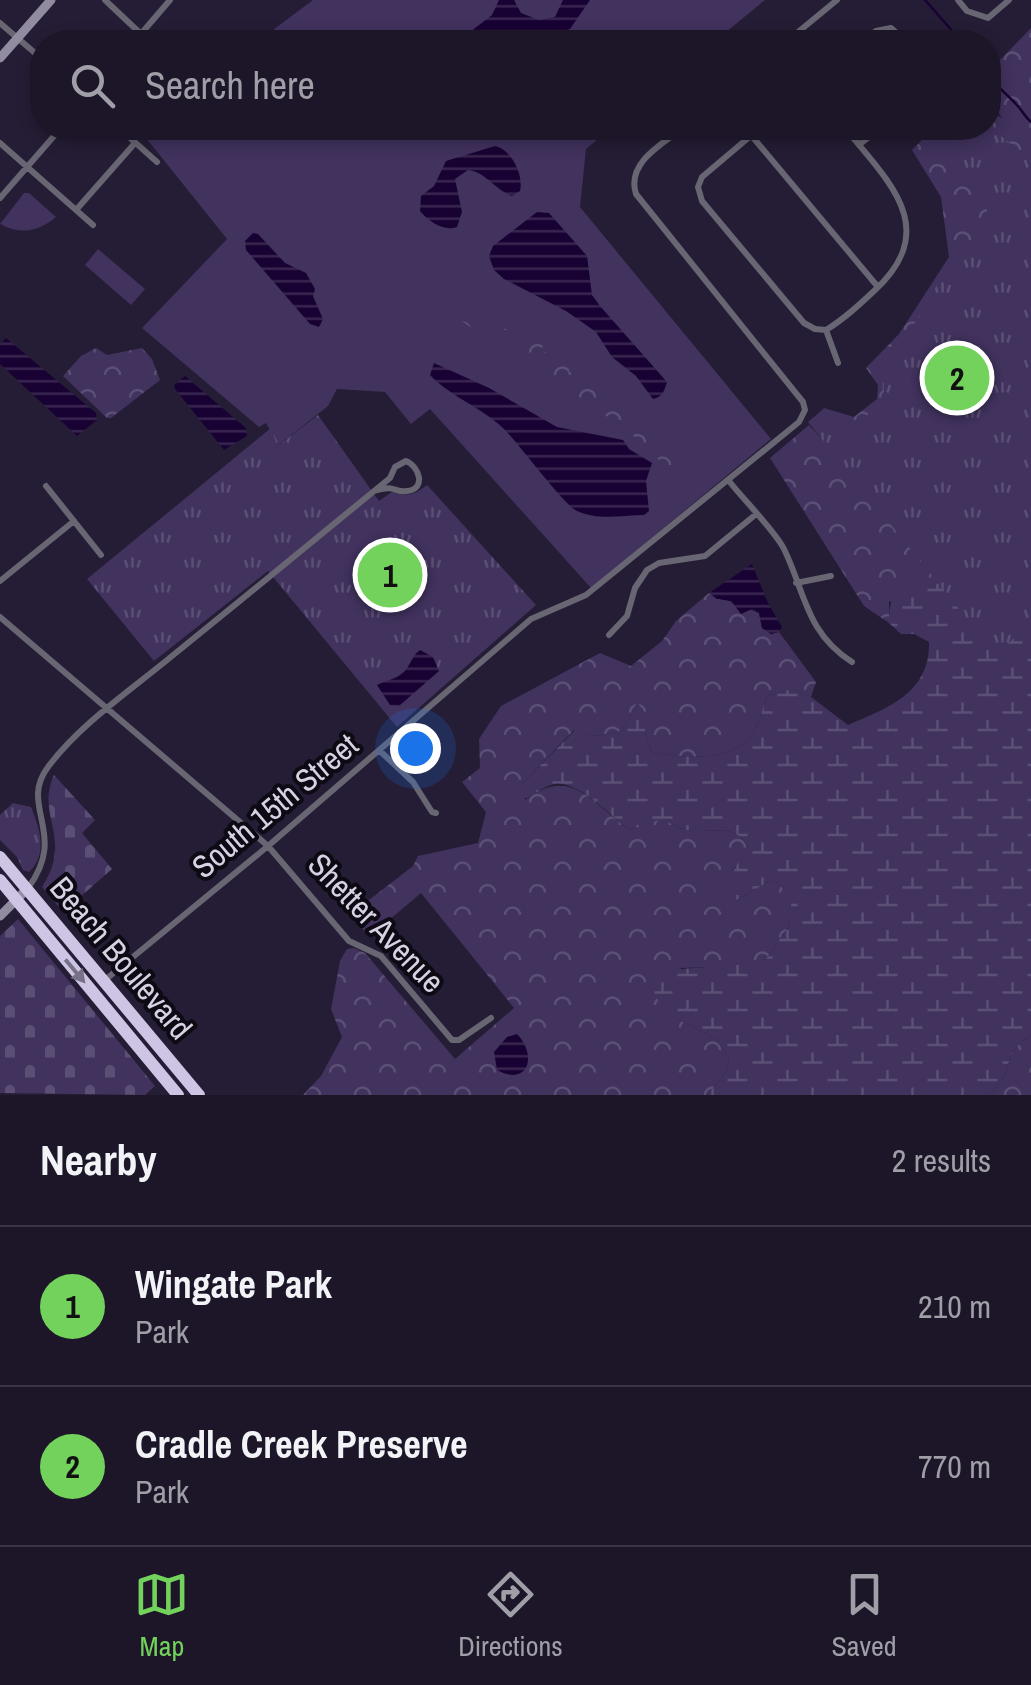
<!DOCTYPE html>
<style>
body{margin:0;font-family:"Archivo Narrow",sans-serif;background:#292334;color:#f1f3f6}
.you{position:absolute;left:415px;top:748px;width:35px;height:35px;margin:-25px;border:8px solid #fff;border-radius:50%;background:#1a73e8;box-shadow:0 0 0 15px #1a73e833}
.badge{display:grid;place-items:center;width:65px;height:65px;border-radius:50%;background:#73d25c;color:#111;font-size:32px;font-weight:700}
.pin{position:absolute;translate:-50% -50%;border:5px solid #fff;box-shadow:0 2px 10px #0006}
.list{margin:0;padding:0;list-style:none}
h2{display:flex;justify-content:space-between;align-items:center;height:130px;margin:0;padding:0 40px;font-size:42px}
h2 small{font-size:32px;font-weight:400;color:#a09fa8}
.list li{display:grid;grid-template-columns:65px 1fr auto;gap:30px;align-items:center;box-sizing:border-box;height:160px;padding:0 40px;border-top:2px solid #3a3545}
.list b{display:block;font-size:38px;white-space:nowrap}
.list p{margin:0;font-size:32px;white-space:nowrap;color:#a09fa8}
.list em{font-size:32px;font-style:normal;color:#a09fa8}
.icon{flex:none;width:55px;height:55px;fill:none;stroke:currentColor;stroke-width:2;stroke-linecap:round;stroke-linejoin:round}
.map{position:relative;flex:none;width:1031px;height:1095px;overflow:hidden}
.search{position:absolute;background:#1c1628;box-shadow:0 5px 15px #0003;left:30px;right:30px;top:30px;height:110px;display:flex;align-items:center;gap:25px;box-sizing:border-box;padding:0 35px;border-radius:40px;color:#a09fa8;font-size:38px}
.sheet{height:450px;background:#1c1628}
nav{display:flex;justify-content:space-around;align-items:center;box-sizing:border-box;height:140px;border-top:2px solid #3a3545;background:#1c1628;font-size:28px;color:#a09fa8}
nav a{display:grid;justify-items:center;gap:5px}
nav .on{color:#73d25c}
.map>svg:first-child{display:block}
.grass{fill:#41325e}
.forest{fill:url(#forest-crowns)}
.wetland{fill:url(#wetland-marsh)}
.cemetery{fill:url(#cemetery-stones)}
.park{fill:url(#park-tufts)}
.water{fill:url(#water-rules)}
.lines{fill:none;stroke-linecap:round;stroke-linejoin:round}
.stream{stroke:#180233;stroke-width:2.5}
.street{stroke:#696673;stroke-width:6}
.secondary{stroke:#928ca1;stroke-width:9}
.highway{stroke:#cec5e5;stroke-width:12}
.oneway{fill:#777187}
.labels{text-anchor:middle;stroke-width:8;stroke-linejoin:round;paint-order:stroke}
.street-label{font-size:32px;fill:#d7d2e3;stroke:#0d0a14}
</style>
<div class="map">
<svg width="1031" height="1095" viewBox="0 0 1031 1095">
<defs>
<pattern id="forest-crowns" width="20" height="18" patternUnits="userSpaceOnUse" patternTransform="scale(2.5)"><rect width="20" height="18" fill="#41325e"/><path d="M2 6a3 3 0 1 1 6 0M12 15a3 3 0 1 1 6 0" fill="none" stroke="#5c4f75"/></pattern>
<pattern id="wetland-marsh" width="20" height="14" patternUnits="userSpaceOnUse" patternTransform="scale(2.5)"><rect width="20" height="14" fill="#41325e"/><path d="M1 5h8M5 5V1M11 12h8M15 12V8" fill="none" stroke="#5c4f75"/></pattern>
<pattern id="cemetery-stones" width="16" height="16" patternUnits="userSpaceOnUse" patternTransform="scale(2.5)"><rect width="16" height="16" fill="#41325e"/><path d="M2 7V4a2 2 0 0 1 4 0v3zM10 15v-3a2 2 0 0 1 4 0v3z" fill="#5c4f75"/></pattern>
<pattern id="park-tufts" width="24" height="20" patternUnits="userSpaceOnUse" patternTransform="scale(2.5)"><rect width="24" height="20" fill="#41325e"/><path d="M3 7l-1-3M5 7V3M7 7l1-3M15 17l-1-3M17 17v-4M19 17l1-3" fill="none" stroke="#5c4f75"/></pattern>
<pattern id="water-rules" width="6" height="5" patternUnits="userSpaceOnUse" patternTransform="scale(2.5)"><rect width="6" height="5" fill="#180233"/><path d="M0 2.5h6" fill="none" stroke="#392650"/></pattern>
</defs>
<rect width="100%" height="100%" fill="#251d35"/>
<path class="grass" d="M313,0h452l-51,42h-470l12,-10 5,7z
M148,128h463l-25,21 -6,58 191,232 -180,149 -161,-179 -19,15 -26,-32 -48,-3 -9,17 -49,39 -13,-22 -7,4 -117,-99 85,-89 -85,-106z
M24,193h5l27,24c-19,15 -35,18 -56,7z
M98,249l47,40 -14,16 -46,-40z"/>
<path class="forest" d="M1031,28v626l-3,-4 -139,-49v22l-25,-17 -94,-148 39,-33 17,19 13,-16 -18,-17 3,-3 30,9 23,-18 1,-14 -12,-17 33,-34 50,-77 -8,-60 -29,-47 22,-22h54l1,-16 13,6 -13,-19v-38h10z
M442,292l31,6c17,33 40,32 70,45l-1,8 28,10 -1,10 20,17 59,31 43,48 -7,8 -11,-2 -46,-43 -75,-50 -9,-1 -7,-15 -7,-5 -45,-30 -12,-1 -12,-8z
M96,348l11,7 35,-7 10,11 8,21 -49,38h-4l-44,-42 18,-20z
M709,593l50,20 3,15 9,6 8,-2 37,50 -5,15 -19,-8 -25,7c-5,14 -9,33 -20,44 -21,22 -68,18 -95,12l-7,-19v-20l-8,-10 -15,28 -27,5 -21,-6 -51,53 2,17c47,-36 67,4 105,30l32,-12c7,4 16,10 24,12 24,5 47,-10 62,17l-4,11 -11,12v32l40,-23 20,18 -4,29 -23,33 -28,7 -57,2 -4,51 39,20 13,20 -3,13 -19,23h-404l18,-19 21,-39 -11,-28 9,-48 7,-12 7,-1 11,5 90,106 59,-51 -93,-115 -52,44 -18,-23 62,-48 5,-10 60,-13 8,-31 -24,-30 18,-14 -1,-29 22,-33 99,-53 31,13 31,-25 14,-20z
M1031,1035v60h-41c3,-5 7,-9 11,-13 12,-18 2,-30 30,-47z"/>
<path class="wetland" d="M913,579l51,10 42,33 18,8 7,24v381c-28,17 -18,29 -30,47 -4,4 -8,8 -11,13h-283l19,-23 3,-13 -13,-20 -39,-20 -23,-23 4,-24c36,-6 72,-4 108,-13l23,-33 3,-29 -19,-18 -40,23 -7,-19 22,-36c-15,-27 -38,-12 -62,-17 -8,-2 -17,-8 -24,-11l-32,11c-20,-14 -51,-50 -76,-46 -14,3 -22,15 -36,16l5,-17 52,-53 20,6 27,-5 15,-29 8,11v20l7,19c27,6 74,10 95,-12 11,-11 15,-30 20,-44l25,-7 19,8 37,28c40,-17 82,-32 81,-83l-15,-8h-13l-12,-11c0,-23 4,-32 24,-44z"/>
<path class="cemetery" d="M54,775l41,45 -13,13 30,36 -49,43 -21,-25c32,-50 -7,-70 12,-112z
M18,919l137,167 -10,9 -145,-2v-157z"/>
<path class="park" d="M1000,135l31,26v461l-35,33 -188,-233 13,-11 37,11 25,-19 -1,-49 28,-23 40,-68 38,-31 -2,-40 -35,-39 3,-15z
M318,415l61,86 13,-9c16,5 22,3 35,-7l109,120 -139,122 -129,-156 -114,90 -67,-82 184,-151 8,17z
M13,803l18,4c9,22 17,47 -2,65l-6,-2 -6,-13 -17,-17v-25z"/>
<path class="water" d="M499,0h15l7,13 18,7 16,-3 8,-17h27l-20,29 -33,13h-80l35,-27z
M495,146c16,3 29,29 25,45l-8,5c-17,-6 -26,-24 -44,-26l-13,9 7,33 -5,15c-13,5 -29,-6 -37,-16l1,-15 13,-10 12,-25z
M537,212l12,1 38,43 5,39 8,11 67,76c-3,9 -4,15 -14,17l-17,-23 -24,-19 -16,-25 -30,-21 -62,-32 -10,-9 -5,-14 4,-10z
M253,233l5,1 27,29 21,10 9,16 -2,7 10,23 -4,8 -9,-3 -64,-74 -1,-9z
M6,338l90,75 1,7 -20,16 -77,-72v-20z
M434,363l55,25 68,39 66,13 6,9 23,14 -6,18 3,30 -5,4c-22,0 -45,6 -67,-4 -12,-5 -57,-66 -72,-81 -23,-23 -53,-32 -75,-55z
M185,376l61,52 1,8 -23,14 -49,-61 -1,-4z
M752,564l16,39 14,24 -3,5 -8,2 -9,-6 -3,-15 -7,-4 -11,5 -10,-13 -14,-2 -8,-6z
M420,650l13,7 6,14 -40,35 -9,-1 -13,-20c7,-4 16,-5 23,-10 11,-7 10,-18 20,-25z
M517,1034c21,22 11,53 -20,36l-3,-18 13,-15z"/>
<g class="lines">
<path class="stream" d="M925,0l37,42
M988,75c9,11 17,18 26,27 6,5 10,14 17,20"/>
<path class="street" d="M105,0l36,34
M958,0l9,11 21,7 21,-18
M0,23l42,36
M134,42l36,-42
M786,42l51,-42
M861,42l15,-11 15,-3 16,14
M119,128l38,34
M760,128l-58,49 -4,10 4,14 102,122 11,6 11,1
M751,135l127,152
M0,143l93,82
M859,145l21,-17
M0,198l61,-70
M76,210l59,-67
M826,330c18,-11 33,-25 48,-39 68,-62 15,-109 -29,-163
M826,330l12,33
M729,481c14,18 46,50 55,68 21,43 22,84 68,113
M46,486l55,69
M0,581l74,-60
M796,583l35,-7
M0,617l268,229 81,95 32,15 71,84h7l32,-22
M609,635l18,-19 8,-28 12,-18 12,-7 46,-7 50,-41
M380,751l33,31 19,30 4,1
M28,888c41,-55 -10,-81 20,-121 32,-43 83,-77 124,-111 73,-59 146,-119 218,-178l5,-11 11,-6c13,5 21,28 1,30 -13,2 -11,-7 -33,0
M105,980l163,-134 263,-227 55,-24 213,-173 6,-12 -2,-8 -167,-208c-10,-31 26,-50 47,-66"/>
<path class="secondary" d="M0,58l51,-58
M0,916l27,-27"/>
<path class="highway" d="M0,857l199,238
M0,880l178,215"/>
</g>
<defs><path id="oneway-solid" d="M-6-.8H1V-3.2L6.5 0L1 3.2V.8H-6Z" transform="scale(2.5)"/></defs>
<use class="oneway" href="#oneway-solid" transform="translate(75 971) rotate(50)"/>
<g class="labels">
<g class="street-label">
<text transform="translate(275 806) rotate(-40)" y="11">South 15th Street</text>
<text transform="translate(376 923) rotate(46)" y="11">Shetter Avenue</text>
<text transform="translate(121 958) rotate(50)" y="11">Beach Boulevard</text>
</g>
</g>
</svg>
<div class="you"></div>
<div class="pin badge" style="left:390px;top:575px">1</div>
<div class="pin badge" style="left:957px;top:378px">2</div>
<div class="search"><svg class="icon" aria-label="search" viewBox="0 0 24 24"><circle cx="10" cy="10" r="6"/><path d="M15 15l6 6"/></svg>Search here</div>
</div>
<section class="sheet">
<h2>Nearby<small>2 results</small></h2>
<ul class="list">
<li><span class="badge">1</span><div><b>Wingate Park</b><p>Park</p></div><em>210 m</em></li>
<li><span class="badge">2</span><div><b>Cradle Creek Preserve</b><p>Park</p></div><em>770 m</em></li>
</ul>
</section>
<nav>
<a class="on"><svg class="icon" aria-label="map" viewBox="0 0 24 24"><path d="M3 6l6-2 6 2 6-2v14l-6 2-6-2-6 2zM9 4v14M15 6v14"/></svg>Map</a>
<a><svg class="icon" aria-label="directions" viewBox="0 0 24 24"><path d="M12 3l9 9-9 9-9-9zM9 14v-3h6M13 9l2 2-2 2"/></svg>Directions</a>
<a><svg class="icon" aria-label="saved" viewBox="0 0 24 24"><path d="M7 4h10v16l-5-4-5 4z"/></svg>Saved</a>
</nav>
